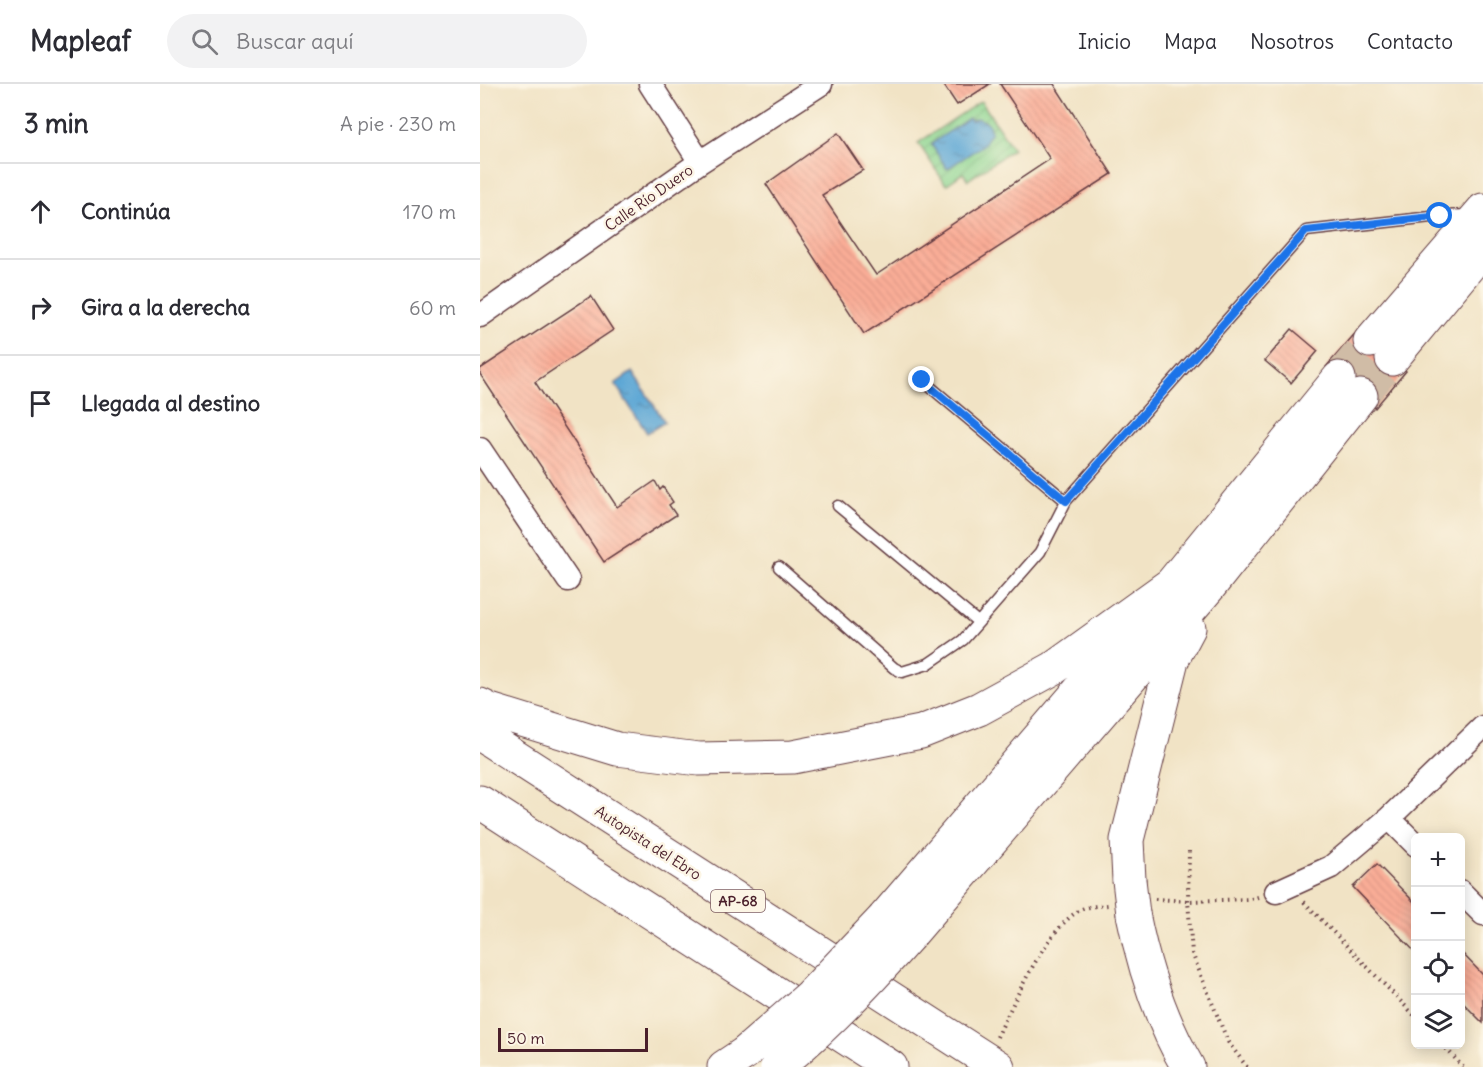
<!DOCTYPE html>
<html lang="es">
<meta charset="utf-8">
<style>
body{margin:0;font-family:Delius,sans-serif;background:#f2f2f3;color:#2b2b33}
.controls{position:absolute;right:18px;bottom:18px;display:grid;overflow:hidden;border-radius:9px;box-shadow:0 3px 15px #0003}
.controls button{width:54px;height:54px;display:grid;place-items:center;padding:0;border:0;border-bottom:2px solid #e1e1e2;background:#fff;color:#2b2b33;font:30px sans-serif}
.scale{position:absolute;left:18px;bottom:15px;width:150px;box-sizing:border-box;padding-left:6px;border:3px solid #4a1f2b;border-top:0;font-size:16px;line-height:21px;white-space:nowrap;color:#4a1f2b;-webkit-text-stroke:4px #fcf5e5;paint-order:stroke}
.stop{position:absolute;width:18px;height:18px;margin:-14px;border:4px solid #1a73e8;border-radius:50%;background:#fff}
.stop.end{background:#1a73e8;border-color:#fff;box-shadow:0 2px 6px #0008}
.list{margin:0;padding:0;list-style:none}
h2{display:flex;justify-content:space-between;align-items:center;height:78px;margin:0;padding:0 24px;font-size:26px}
h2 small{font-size:20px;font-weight:400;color:#7c7c81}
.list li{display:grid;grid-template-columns:39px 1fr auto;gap:18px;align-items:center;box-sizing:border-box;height:96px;padding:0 24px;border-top:2px solid #e1e1e2}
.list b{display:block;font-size:22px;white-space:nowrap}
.list em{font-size:20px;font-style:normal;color:#7c7c81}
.icon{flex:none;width:33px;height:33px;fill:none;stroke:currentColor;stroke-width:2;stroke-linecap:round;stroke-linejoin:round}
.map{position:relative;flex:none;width:1003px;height:983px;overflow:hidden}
header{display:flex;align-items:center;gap:36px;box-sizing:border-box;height:84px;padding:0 30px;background:#fff;border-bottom:2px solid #e1e1e2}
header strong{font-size:28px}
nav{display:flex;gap:33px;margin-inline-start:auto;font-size:21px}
.search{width:420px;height:54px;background:#f2f2f3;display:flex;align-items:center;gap:15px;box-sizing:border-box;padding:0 21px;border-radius:33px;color:#7c7c81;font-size:22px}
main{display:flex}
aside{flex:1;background:#fff}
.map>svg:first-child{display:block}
.garden{fill:url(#garden-furrows);stroke:#6c7a5e;stroke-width:1.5}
.water{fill:url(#water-ripples);stroke:#546380;stroke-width:1.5}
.building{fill:url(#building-back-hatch)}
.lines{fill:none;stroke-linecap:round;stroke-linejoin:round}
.motorway-tunnel{stroke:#d0bca6;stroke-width:33;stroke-dasharray:33 16;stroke-linecap:butt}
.service-casing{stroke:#633c42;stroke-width:13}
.minor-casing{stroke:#633c42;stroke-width:25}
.motorway-casing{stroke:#633c42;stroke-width:35}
.path{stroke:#633c42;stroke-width:4;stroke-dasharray:1.5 4.5;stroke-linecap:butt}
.service{stroke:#fff;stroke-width:10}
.minor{stroke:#fff;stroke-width:22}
.motorway{stroke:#fff;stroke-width:33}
.motorway-bridge-casing{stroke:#633c42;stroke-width:35;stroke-linecap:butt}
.motorway-bridge{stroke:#fff;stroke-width:33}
.route{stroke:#1a73e8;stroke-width:8}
.labels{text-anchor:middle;stroke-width:5;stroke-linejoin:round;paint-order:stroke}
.shield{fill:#fcf5e5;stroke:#7f5f63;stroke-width:1.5}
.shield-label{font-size:14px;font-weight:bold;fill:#4a1f2b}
.street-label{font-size:15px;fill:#4a1f2b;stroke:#fcf5e5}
</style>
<header>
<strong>Mapleaf</strong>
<div class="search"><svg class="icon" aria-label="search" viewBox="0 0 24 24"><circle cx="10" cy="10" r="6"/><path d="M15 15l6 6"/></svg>Buscar aquí</div>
<nav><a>Inicio</a><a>Mapa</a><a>Nosotros</a><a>Contacto</a></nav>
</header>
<main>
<aside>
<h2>3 min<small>A pie · 230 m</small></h2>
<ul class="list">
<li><svg class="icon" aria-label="ahead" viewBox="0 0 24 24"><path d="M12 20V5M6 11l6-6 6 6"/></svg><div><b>Continúa</b></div><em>170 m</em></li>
<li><svg class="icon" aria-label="right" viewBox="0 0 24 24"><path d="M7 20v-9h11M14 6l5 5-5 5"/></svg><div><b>Gira a la derecha</b></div><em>60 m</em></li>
<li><svg class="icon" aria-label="arrive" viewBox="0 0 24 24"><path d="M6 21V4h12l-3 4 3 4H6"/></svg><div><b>Llegada al destino</b></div></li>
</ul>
</aside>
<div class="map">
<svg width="1003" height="983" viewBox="0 0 1003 983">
<defs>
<pattern id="garden-furrows" width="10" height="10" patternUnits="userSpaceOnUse" patternTransform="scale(1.5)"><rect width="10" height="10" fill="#8ed692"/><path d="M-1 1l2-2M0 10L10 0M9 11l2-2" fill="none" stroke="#7cb77e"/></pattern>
<pattern id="water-ripples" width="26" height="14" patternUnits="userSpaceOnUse" patternTransform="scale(1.5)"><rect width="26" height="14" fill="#5da7d5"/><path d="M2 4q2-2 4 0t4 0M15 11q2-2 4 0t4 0" fill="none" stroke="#4f87ad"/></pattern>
<pattern id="building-back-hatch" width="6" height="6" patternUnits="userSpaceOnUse" patternTransform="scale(1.5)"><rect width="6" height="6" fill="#faad97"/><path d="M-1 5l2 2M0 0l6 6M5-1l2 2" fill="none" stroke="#d89482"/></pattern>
</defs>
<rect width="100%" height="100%" fill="#fcf5e5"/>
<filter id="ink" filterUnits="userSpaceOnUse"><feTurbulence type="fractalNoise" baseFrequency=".0167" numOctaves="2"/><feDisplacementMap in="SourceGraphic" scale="12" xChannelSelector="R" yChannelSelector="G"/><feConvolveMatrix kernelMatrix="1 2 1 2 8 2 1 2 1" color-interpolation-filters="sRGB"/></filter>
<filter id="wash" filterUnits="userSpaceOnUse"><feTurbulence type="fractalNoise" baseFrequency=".008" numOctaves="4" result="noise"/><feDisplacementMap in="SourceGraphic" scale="24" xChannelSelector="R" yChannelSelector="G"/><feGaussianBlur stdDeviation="1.35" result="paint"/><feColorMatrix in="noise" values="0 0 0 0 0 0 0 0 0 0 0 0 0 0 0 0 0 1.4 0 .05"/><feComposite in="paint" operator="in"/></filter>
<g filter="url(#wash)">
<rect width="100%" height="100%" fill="#f1e3c5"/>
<path class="garden" d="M501,17l32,48 -45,31 -5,-7 -17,12 -28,-42z"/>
<path class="water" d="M489,34l2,2 7,-2 10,5 3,9 -6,9 1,2 -39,26 -16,-25z
M152,288l33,50 -18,11 -32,-49z"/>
<g id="blocks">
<path class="building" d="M463,0h47l-33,21z
M520,0h54l58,90 -248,160 -98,-150 72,-51 25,37 -41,25 54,80 174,-116z
M111,212l22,34 -78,52 82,125 38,-26 5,9 3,-3 10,15 -4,3 7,10 -72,47 -124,-188v-5z
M812,245l26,22 -27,32 -26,-22z
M878,246l48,41 -31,37 -49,-41z
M897,780l39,40v49l-63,-66z
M980,867l23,24v48l-23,-23z"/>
</g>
</g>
<g filter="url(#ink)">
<use href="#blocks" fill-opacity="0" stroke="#633c42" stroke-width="1.5"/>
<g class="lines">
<path class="motorway-tunnel" d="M859,294l31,-37
M881,312l31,-37"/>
<g class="service-casing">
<path id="service" d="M442,296l144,121
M358,422l140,116
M299,483l115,101 8,4 26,-8 35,-24 77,-88 26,-51 240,-270 134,-15 31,-1"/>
</g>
<g class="minor-casing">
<path id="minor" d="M170,0l50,78
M0,232l220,-154 121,-78
M0,365l88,131
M909,734l27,27
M980,807l23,23
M796,808l55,-25 58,-49 94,-91"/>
</g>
<g class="motorway-casing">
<path id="motorway" d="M890,257l113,-131
M912,275l91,-110
M0,621l10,5 127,39 82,10 94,-2 128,-25 58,-23 75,-41 117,-84
M0,650l518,333
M0,718l411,265
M649,796l-2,-40 45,-180 17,-32
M653,830c11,55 27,105 55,153
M404,834l287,-334 168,-206
M430,851l300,-349 151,-190
M244,983l21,-14"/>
</g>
<path class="path" d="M709,767l-1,50 4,52 36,89 19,25
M675,815l33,2 63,-2 7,-2
M824,818l112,115
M517,953c17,-35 49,-108 83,-127 7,-4 20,-4 28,-5
M962,960l21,23"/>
<use href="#service" class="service"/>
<use href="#minor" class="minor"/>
<use href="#motorway" class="motorway"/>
<g class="motorway-bridge-casing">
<path id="motorway-bridge" d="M649,796l4,34
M265,969l64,-56 75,-79
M297,983c49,-40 92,-85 133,-132"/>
</g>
<use href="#motorway-bridge" class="motorway-bridge"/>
</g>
</g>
<g class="lines" filter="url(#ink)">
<path class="route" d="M442,296l144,121 240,-270 134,-15"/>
</g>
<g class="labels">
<rect class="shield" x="231" y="806" width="54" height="22" rx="4.5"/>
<g class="shield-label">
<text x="258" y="822">AP-68</text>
</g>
<g class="street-label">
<text transform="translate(169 114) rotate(-35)" y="5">Calle Río Duero</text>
<text transform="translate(168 759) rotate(33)" y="5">Autopista del Ebro</text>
</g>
</g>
</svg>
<div class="controls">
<button>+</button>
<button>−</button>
<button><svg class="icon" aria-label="locate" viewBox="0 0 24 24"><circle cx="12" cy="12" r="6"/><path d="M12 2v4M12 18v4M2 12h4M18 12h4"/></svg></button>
<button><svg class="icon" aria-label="layers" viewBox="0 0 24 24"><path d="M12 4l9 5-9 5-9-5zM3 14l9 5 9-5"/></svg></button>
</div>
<div class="scale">50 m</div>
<div class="stop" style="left:960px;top:132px"></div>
<div class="stop end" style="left:442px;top:296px"></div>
</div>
</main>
